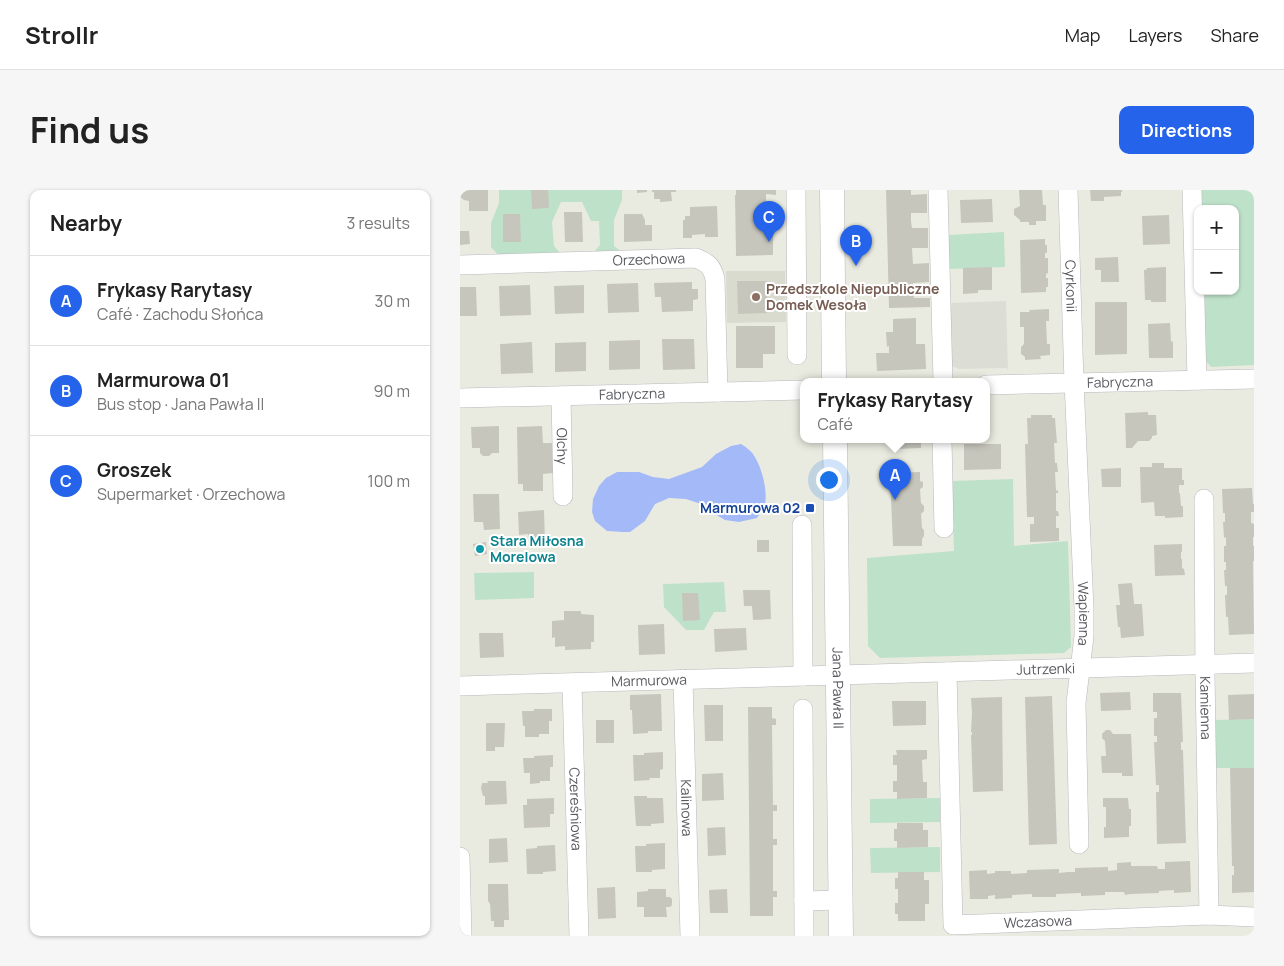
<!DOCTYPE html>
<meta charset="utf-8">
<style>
body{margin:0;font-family:Manrope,sans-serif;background:#f6f6f6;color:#222}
.controls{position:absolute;right:15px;top:15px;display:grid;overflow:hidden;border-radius:10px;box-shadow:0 1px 4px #0004}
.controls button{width:45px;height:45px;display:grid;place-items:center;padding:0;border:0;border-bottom:1px solid #e0e0e0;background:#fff;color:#222;font:25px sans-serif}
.you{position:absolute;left:368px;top:289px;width:18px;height:18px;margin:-12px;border:4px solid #fff;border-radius:50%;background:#1a73e8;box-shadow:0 0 0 8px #1a73e833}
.badge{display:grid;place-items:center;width:32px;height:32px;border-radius:50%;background:#2563eb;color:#fff;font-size:16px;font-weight:700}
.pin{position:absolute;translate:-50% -41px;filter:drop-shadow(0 1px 2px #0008)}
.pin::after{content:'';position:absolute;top:26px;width:18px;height:15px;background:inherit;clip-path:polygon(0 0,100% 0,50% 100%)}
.popup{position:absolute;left:340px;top:188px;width:190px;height:65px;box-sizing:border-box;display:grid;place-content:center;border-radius:10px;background:#fff;filter:drop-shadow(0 1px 4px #0005);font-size:16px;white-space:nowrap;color:#767676}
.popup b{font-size:19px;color:#222}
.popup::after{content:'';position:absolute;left:50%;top:100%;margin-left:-10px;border:10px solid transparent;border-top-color:#fff}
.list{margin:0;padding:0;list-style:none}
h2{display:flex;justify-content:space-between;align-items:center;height:65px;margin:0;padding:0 20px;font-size:21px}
h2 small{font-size:16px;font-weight:400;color:#767676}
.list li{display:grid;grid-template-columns:32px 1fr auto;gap:15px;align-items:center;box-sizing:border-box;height:90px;padding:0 20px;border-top:1px solid #e0e0e0}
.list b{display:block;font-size:19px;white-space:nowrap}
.list p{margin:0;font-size:16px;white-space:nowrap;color:#767676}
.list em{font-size:16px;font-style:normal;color:#767676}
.map{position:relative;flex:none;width:794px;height:746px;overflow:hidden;border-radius:10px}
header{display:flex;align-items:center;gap:30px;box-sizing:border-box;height:70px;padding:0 25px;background:#fff;border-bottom:1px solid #e0e0e0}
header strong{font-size:24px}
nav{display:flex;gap:28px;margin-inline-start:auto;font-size:18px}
.intro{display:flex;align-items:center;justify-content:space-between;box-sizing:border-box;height:120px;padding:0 30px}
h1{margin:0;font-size:35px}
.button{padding:12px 22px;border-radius:10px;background:#2563eb;color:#fff;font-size:18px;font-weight:700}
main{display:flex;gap:30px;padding:0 30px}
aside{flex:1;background:#fff;border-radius:10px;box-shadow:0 1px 4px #0004}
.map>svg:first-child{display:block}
.industrial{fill:#dcddd5}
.education{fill:#dadbcf}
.green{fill:#bee1c9}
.water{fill:#a3b9f8}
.building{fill:#c6c6bd}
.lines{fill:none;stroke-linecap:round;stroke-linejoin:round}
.minor-casing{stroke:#b8b8be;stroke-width:20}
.tertiary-casing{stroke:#b8b8be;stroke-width:25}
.minor{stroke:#fff;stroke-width:19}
.tertiary{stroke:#fff;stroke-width:24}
.education-dot{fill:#8d6e63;stroke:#fff;stroke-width:2}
.transit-dot{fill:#1a4fb4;stroke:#fff;stroke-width:2}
.culture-dot{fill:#0f9aa8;stroke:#fff;stroke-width:2}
.labels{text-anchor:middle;stroke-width:4;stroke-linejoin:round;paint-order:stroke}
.street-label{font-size:14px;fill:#595a60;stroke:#fff}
.education-label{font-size:14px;font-weight:bold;fill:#785e54;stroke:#fff;text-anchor:start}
.transit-label{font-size:14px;font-weight:bold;fill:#164399;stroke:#fff;text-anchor:end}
.culture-label{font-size:14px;font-weight:bold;fill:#0d838f;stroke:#fff;text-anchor:start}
</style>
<header>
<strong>Strollr</strong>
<nav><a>Map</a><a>Layers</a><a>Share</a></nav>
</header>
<div class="intro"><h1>Find us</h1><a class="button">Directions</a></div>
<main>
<aside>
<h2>Nearby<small>3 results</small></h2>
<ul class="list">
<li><span class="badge">A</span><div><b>Frykasy Rarytasy</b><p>Café · Zachodu Słońca</p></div><em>30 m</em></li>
<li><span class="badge">B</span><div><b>Marmurowa 01</b><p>Bus stop · Jana Pawła II</p></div><em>90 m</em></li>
<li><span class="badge">C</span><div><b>Groszek</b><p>Supermarket · Orzechowa</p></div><em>100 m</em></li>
</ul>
</aside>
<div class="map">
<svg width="794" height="746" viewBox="0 0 794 746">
<rect width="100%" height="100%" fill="#eaebe0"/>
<path class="industrial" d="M546,111l2,70 -1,-3 -48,1 -7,-3 -2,-63z"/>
<path class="education" d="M266,81h59l1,51 -59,1z"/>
<path class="green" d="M39,0h123v10l-8,20v26l8,6 -29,1 7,-8 -1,-24h-8l-9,-19h-21l-9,20 2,24 7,8 -62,2 -8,-9v-24l8,-20z
M738,0h56v175l-43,2 -8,-9 -2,-67h34v-82h-36z
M544,42l1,35 -55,2 -2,-34z
M553,289l1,67 54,-5 3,106 -7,6 -184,5 -12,-12 -1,-88 87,-7 -2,-70z
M74,382v26l-59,2 -1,-27z
M264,392l2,30h-12l-10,18h-18l-22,-23 -1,-23z
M794,529v49h-38l-2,-48z
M480,608v24l-70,1v-24z
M480,657v25l-69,1 -1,-25z"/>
<path class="water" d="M281,254c5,3 9,6 12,10 9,13 16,39 11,54 -2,3 -5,7 -7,10l-18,4 -14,-2 -17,-10 -7,-6 -15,-5 -17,-1 -14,6 -10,17 -15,11h-7l-16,-1 -12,-10 -3,-9 1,-13 6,-13 7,-8 11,-6h22l14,5 16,2 33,-12 14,-13 15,-8z"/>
<path class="building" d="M2,0h26v21h-19v-10l-5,-1 -4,-3v-5z
M71,0h17l1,18 -17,1z
M177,0h10v2l-10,1z
M192,0h24v2h-5l1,9 -12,1v-3h-6v-7h-2z
M276,0h40v5l-10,-1v15h7v46l-37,1 -1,-61h1z
M426,0h25v5l16,-1v19h-16v8l1,7h16v20h-16l1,16 16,-1v19l-16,1v7l1,8h16v9l-41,1z
M559,0h23l1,15h3v16h-10v4h-7v-3h-9v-2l-6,-5v-6l6,-3z
M630,0h32v2h-1v4l-17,1v4h-13z
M532,9l1,23 -32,1 -1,-23z
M257,16l1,31h-13v-3l-13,1v3h-9v-18h2v-4h5v-9z
M104,22h18l1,30h-18z
M43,24h17l1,28h-18z
M164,24h18l3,6v5h7v16l-28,1z
M709,25l1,29 -27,1 -1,-29z
M0,41h9l1,13 -10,1z
M585,49v6h2v8h-2v5h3v15l-2,1v4h2v9h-2v5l-25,1 -1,-53z
M658,67l1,25h-18v-12h-6v-12z
M532,77v23h-14v3l-15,1v-26z
M706,77v35h-15v-2h-6l-1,-30h2l1,-2z
M277,91h30v32l-29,1z
M232,92v7h6v10l-5,1v11l-31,1 -1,-15h-6l-1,-14z
M178,93l1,29 -31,1 -1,-29z
M70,95l1,30 -31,1 -1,-30z
M124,95v28l-29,1 -1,-28z
M0,97h16l1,29h-17z
M635,112h32v52l-32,1z
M589,119v12h-3l1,23h3v11l-10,1 1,3 -16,1v-3l-4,-3v-7l3,-3v-17h-4v-15h10l-1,-2z
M456,128v26h9l1,25 -49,2 -1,-18h13v-7l-2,1 -1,-15h7v-13z
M710,133l1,19 2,-1v17h-24l-1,-34z
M276,136h39v28h-12v14h-27z
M202,149h32l1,30 -32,1z
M180,150v29l-31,1v-29z
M72,152l1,31 -32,1 -1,-30z
M126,152v29l-31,1v-29z
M688,222v3h8l1,20 -5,1v2l-3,3h-11l-6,7h-6l-1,-35z
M571,225h21v3h3l2,25h-3l1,20h2l1,9h-3l1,19 2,-1v3h-2v18h2l1,5h-3v12h3v13l-29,1v-18h4v-7h-7l-2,-73h3l-1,-26h4z
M39,236v27h-7l-3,3h-6l-3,-3v-5h-8l-1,-21z
M82,236l1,17h9l1,30 -10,1v17h-20v-7h-5l-1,-57z
M433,249h28v9l-28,1z
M504,254h37v25l-37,1z
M692,273h12v5h18v12h2v5h-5v8h1l1,13h2v11l-18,1v-2h-10l-1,-14 -13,1 -1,-36h12z
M661,278v19h-19l-1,-18z
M460,282v9l3,1v5l-3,2 1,14 3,3v5l-3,3 1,14 2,2v6l-2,3v7h-29l-3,-73z
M792,298l1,16h1v8h-3v11l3,1v13h-1v9h1v15h-1l1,73 -25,1 -1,-18h-2l-1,-22h2v-9h-2l-1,-16h2v-8h-2v-16h2v-9l-2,1 -1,-16h2v-9h-2l-1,-24z
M13,304h26l1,35 -16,1 -1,-8h-9z
M84,320l1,32 -16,1 -1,-9 -9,1 -1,-23z
M297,350h12v12h-12z
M26,352l1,12 -12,2 -2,-12z
M722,354v8h-1v7h1v9l2,1 1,6 -30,1 -1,-31z
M672,393l2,21h8l2,32 -23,2 -1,-11h-2l-2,-22h4l-2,-21z
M283,400h27l1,29 -18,1 -1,-14h-8z
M222,403h16l2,27 -17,1z
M104,421h17v3l13,1v27h-3v7l-26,1v-4l-10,1v-10l-3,1v-17l12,-1z
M204,434l1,30 -26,1 -1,-30z
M286,438l1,22 -32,2 -1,-23z
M19,443h24l1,24 -24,1z
M670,502l1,18 -30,1 -1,-18z
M693,503h28l2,49h-2v8h2l3,93 -29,1 -1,-52h3v-7h-3l-2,-43h3v-6h-3v-18h3v-6h-4z
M201,504l1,37h-14v2l-15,1 -1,-24h-2v-15z
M794,504v25l-25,1 -1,-25z
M592,506l5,148 -28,1 -4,-148z
M542,507l1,94 -30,1 -2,-57h1v-3h-1l1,-19 -1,-15z
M432,511h34v24l-33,1z
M244,515h19v36h-18z
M288,517h24v11l4,1v6h-4l1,80h4v6h-4v28h4v6h-4v46h4v6h-4v19h-23z
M74,519h18v12h-3v13h-10v3h-14v-11h-2l-1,-15h12z
M136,530h18v23h-18z
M26,533h19l-1,24h-9v4h-9z
M646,540h4l3,4h18l2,42h-11v-3h-20l-1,-17h5l-1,-15 -3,-3v-4z
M436,560h31v9l-5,1 1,22h4v16l-30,1v-7h-4v-11h4v-16h-4v-10h4z
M203,562v17l-3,1v8h-11l1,2 -16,1 -1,-26h11v-2z
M93,565v12h-3v14h-10v2l-10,1v-11h-6l-1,-15h11v-2z
M770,578h24v124l-22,1v-18h2v-9h-2z
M263,583l1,27 -22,1v-27z
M27,591h19l1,23 -22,1v-9h-2l-2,-8 1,-5h6z
M174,606h13v2h16l1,25 -13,1v2h-15z
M94,608v16h-4v13l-26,1 -1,-23h4v-6z
M643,608h25l1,11h2v17h-2v11l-25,1v-11h2v-20h-3z
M437,633h26v7h5v17l-31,1v-7h-3v-12h3z
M265,637l1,28 -18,1 -1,-28z
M47,648l1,24 -19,1v-24z
M205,653v26l-13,1v2h-16l-1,-26h11v-2z
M95,655l1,26 -13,1v2h-16l-1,-25 11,-1v-2z
M730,671l1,31 -17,1v-3l-15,1v2l-29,1 -5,1 -1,-3h-19v3l-24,1v-3l-25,1v3h-24v-3l-20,1v3l-17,1v-4l-7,1v3h-18l-1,-28 18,-1v4l8,-1v-2h16v3l16,-1v-3l32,-1v4l9,-1h7v-4l33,-1v4l9,-1v-7l14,-1v4h26l1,3h7v-7z
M438,682h26v8h5v24h-4v17h-27v-7h-3v-11h3v-14h-3v-11h3z
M28,694h20l1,36h-5v7h-10v-6h-3l-1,-17 -2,-3z
M155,697l1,31 -18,1 -1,-31z
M188,699h18v8h4l2,2v6l-2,2h-4l1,10h-23v-10h-7v-15l11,-1z
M267,699l1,24h-18l-1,-23z"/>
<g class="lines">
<g class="minor-casing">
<g id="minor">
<path d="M336,0l1,165"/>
<path d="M478,0l5,191"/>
<path id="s1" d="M608,0l6,192 10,226v28l-8,67 3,141"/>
<path d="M732,0l5,190"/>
<path id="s2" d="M0,75l236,-7c12,5 16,8 19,21l3,113"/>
<path id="s3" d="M526,195l268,-6"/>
<path id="s4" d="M101,206l2,100"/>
<path id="s5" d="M0,208l344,-8"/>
<path d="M482,249l2,89"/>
<path id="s6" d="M744,309l1,175 4,241"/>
<path d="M342,335l1,151"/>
<path id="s7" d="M487,482l6,253 256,-10 45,2"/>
<path id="s8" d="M223,489l7,257"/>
<path id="s9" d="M112,493l7,253"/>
<path id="s10" d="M0,496l794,-23"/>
<path d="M343,519l1,227"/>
<path d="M0,667l2,79"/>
<path d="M344,711l36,-1"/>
</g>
</g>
<g class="tertiary-casing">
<g id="tertiary">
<path d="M372,0l2,191"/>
<path id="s11" d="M375,249l6,497"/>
</g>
</g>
<use href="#minor" class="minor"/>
<use href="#tertiary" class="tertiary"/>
</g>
<circle class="education-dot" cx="296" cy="107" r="5"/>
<rect class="transit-dot" x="345" y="313" width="10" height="10" rx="2.5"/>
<circle class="culture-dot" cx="20" cy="359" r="5"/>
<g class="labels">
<g class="street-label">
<text dy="5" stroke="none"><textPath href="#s2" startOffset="189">Orzechowa</textPath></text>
<text dy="5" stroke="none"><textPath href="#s1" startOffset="96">Cyrkonii</textPath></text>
<text dy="5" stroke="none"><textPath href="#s3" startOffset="134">Fabryczna</textPath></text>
<text dy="5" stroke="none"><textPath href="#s5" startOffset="172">Fabryczna</textPath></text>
<text dy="5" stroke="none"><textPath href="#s4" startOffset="50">Olchy</textPath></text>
<text dy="5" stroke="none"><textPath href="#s1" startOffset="424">Wapienna</textPath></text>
<text dy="5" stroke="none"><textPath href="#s10" startOffset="586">Jutrzenki</textPath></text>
<text dy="5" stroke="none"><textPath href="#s10" startOffset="189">Marmurowa</textPath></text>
<text dy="5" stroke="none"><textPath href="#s11" startOffset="249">Jana Pawła II</textPath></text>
<text dy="5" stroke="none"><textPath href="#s6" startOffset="209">Kamienna</textPath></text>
<text dy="5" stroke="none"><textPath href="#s8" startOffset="129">Kalinowa</textPath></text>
<text dy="5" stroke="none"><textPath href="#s9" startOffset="126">Czereśniowa</textPath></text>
<text dy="5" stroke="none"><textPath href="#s7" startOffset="338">Wczasowa</textPath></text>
</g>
<g class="education-label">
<text x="306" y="104">Przedszkole Niepubliczne<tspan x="306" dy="16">Domek Wesoła</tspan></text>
</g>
<g class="transit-label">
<text x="340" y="323">Marmurowa 02</text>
</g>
<g class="culture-label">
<text x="30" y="356">Stara Miłosna<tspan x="30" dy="16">Morelowa</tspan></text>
</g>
</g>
</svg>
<div class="controls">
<button>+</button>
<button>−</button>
</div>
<div class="you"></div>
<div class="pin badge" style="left:435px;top:310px">A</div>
<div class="popup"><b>Frykasy Rarytasy</b>Café</div>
<div class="pin badge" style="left:396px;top:76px">B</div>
<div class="pin badge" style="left:309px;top:52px">C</div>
</div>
</main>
